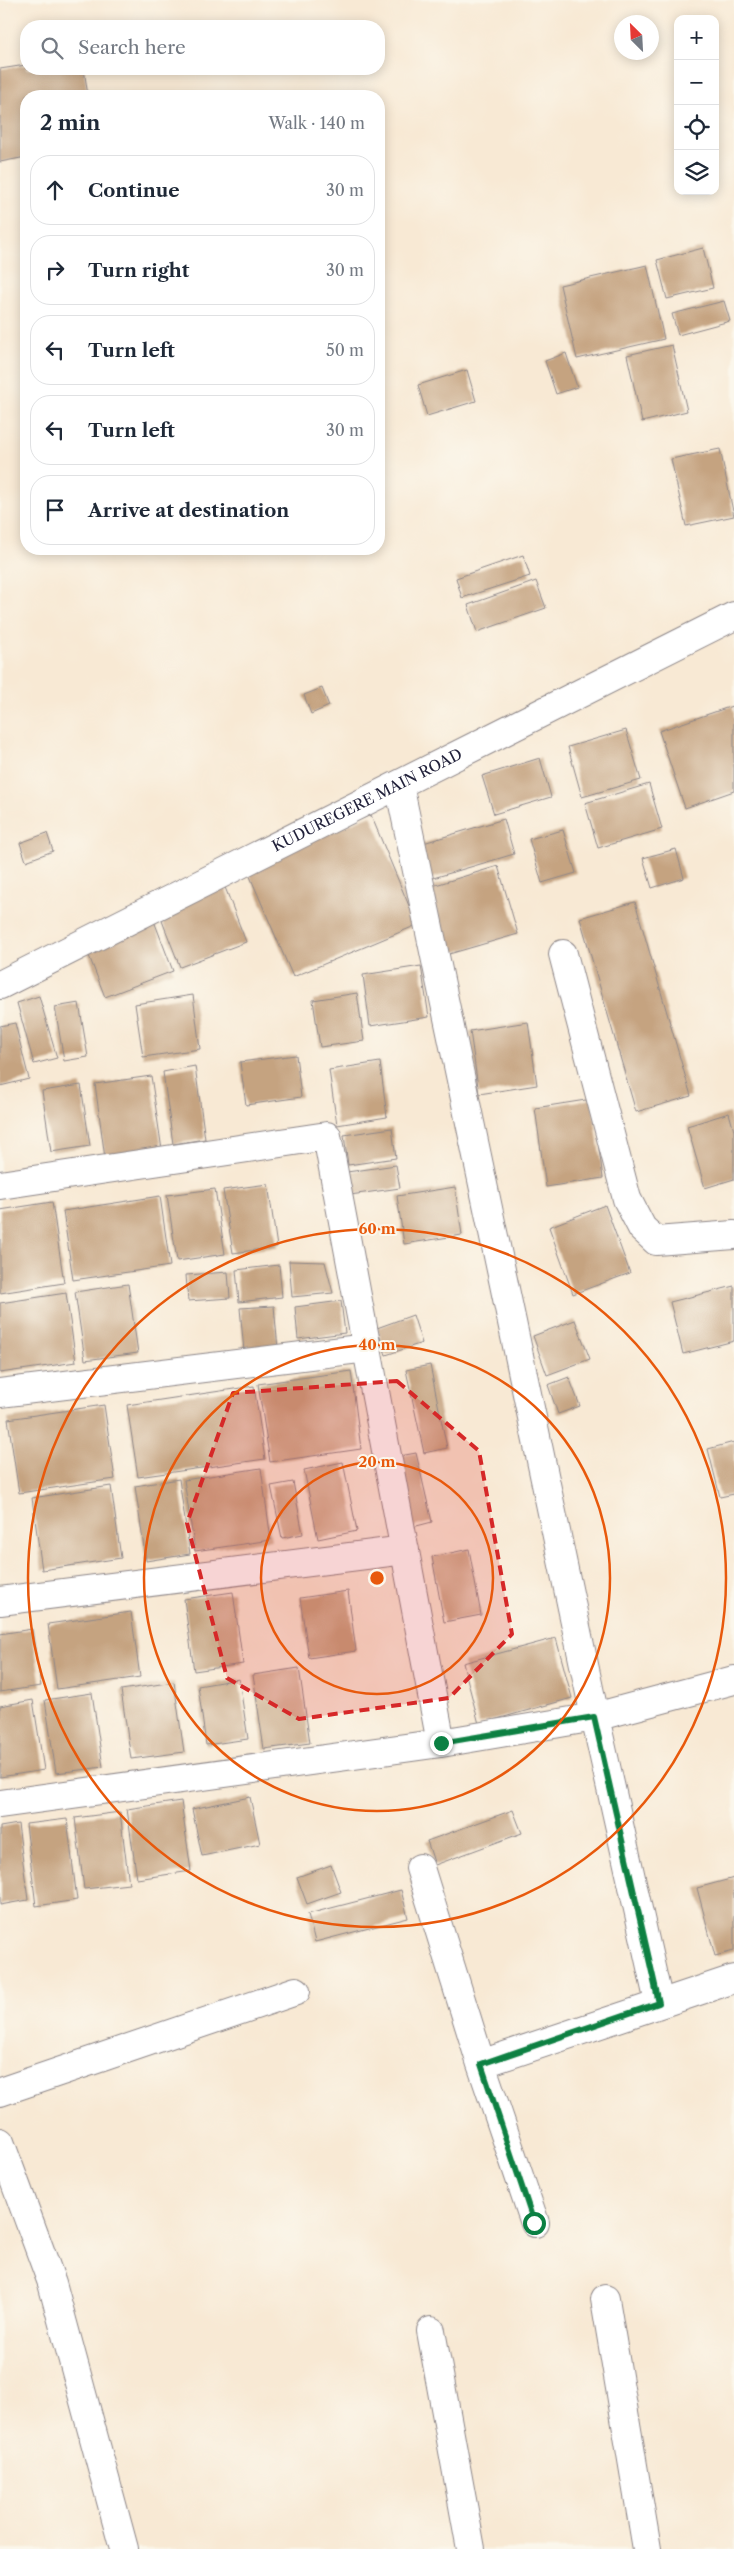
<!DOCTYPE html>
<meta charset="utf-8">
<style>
body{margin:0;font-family:"Libre Caslon Text",serif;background:#f6f6f7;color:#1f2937}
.controls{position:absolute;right:15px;top:15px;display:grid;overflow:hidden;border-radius:10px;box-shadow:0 2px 12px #0003}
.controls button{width:45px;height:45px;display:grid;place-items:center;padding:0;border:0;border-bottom:1px solid #e0e1e3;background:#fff;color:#1f2937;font:25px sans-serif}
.compass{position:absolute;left:614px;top:15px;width:45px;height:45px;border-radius:50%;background:#fff;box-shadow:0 2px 12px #0003;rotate:336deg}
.stop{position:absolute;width:15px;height:15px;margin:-11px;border:4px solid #0b8043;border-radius:50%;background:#fff}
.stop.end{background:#0b8043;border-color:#fff;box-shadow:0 1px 5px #0008}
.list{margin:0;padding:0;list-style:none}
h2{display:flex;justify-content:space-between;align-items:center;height:65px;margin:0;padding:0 20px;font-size:21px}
h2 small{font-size:16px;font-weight:400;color:#747a83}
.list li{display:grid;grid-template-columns:32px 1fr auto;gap:15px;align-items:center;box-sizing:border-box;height:70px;margin:0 10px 10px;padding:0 10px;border:1px solid #e0e1e3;border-radius:20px}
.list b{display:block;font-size:19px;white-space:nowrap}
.list em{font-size:16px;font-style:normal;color:#747a83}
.icon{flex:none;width:28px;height:28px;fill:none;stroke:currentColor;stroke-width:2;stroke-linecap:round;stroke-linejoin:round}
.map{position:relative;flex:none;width:734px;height:2549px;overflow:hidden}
.search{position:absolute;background:#fff;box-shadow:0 2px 12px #0003;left:20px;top:20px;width:365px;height:55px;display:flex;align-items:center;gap:12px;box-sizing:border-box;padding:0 18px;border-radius:20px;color:#747a83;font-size:19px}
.panel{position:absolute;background:#fff;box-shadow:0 2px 12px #0003;left:20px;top:90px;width:365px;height:465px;border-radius:20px}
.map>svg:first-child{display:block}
.building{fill:#c5a380}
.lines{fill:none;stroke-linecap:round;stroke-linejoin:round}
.minor-casing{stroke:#8d8688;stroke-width:30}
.tertiary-casing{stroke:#8d8688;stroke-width:30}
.minor{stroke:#fff;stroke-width:28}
.tertiary{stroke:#fff;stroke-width:28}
.route{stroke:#0b8043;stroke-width:6}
.marked{fill:#d62828;fill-opacity:0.2;stroke:#d62828;stroke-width:4;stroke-dasharray:10 6;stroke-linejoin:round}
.ring{fill:none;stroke:#e8590c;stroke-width:2.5}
.labels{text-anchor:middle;stroke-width:4;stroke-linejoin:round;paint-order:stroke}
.street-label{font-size:15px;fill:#22223b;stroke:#fbf7ec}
.centre{fill:#e8590c;stroke:#fbf7ec;stroke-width:2.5}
.ring-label{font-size:15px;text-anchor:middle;font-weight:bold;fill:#e8590c;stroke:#fbf7ec;stroke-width:4;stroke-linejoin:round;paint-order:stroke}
</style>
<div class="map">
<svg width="734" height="2549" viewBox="0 0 734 2549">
<rect width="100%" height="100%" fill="#fbf7ec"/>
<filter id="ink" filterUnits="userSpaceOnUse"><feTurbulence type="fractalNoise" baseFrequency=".02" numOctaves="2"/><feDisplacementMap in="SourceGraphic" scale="10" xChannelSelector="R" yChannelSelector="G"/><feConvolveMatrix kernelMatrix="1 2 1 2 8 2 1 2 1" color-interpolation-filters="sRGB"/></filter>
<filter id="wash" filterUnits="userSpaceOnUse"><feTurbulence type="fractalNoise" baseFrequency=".0096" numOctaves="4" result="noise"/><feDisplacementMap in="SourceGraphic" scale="20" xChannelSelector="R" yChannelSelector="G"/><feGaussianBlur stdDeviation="1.12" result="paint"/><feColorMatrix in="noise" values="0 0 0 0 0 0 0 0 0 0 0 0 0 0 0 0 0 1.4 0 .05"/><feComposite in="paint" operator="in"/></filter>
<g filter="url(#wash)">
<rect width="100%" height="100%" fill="#f8e9d4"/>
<g id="blocks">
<path class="building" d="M26,65v4h58l4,27h-62v61l-26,5v-93z
M703,248l10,40 -46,11 -10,-39z
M647,265l17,74 -87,20 -17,-74z
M724,301l6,20 -52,14 -6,-21z
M672,345l15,66 -45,11 -15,-67z
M566,353l11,34 -21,7 -11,-33z
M467,370l9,31 -49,15 -9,-31z
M720,449l14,67 -48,10 -15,-67z
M523,555l7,21 -68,22 -6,-20z
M536,581l10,27 -69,24 -9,-27z
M322,688l7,18 -18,8 -7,-19z
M732,706l2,7v78l-49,17 -26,-77z
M626,730l15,50 -59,17 -14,-50z
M540,758l11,39 -57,17 -12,-38z
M649,784l13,45 -64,19 -13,-45z
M371,815l46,110 -124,52 -47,-110z
M504,819l10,35 -84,25 -10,-35z
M563,830l13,43 -34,10 -13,-44z
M47,833l6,18 -27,10 -6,-18z
M676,849l8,29 -32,10 -9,-30z
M498,866l20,68 -69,20 -20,-67z
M223,882l23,60 -66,25 -23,-59z
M635,902l56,194 -55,16 -56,-194z
M154,921l19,50 -68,26 -19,-49z
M421,966l8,51 -59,9 -7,-51z
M357,993l7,48 -44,6 -7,-47z
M193,995l7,54 -57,8 -8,-53z
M39,996l18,62 -23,6 -17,-61z
M79,1003l9,54 -24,4 -9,-54z
M528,1022l9,63 -58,9 -9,-63z
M15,1023l14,56 -29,7v-60z
M296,1055l5,42 -55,8 -6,-43z
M380,1062l7,55 -50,8 -8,-55z
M195,1066l10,73 -32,5 -10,-72z
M151,1076l11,74 -57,8 -10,-74z
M81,1085l9,61 -39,6 -9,-61z
M592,1099l11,79 -57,9 -11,-79z
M729,1113l5,18v48l-29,9 -18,-62z
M392,1128l4,30 -48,7 -4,-30z
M396,1165l4,23 -50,7 -3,-23z
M268,1184l9,63 -44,6 -10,-63z
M455,1187l7,48 -58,9 -7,-48z
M215,1189l10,65 -48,7 -10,-66z
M160,1196l10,70 -97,14 -10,-69z
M52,1202l12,81 -64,10v-83z
M605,1205l25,68 -57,21 -24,-67z
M289,1261l36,1 8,31 -41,4z
M279,1265l3,32 -43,5 -3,-32z
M228,1272l2,26 -42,3 -2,-26z
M128,1284l10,69 -53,7 -10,-68z
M734,1286v55l-51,13 -13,-52z
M66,1293l10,69 -76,11v-70z
M341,1301l4,32 -47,6 -3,-32z
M274,1306l4,43 -34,2 -4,-43z
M413,1315l9,28 -36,12 -9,-27z
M575,1320l15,39 -43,16 -14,-39z
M430,1365l17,83 -23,5 -18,-83z
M351,1371l10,78 -91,13 -12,-78z
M569,1377l11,29 -22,8 -10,-29z
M254,1386l11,73 -127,18 -11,-72z
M104,1405l11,74 -96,14 -11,-74z
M734,1442v52l-14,3 -12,-48z
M416,1453l16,69 -27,7 -16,-71z
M343,1462l14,69 -39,8 -14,-69z
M261,1468l10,72 -76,11 -11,-71z
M179,1479l11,75 -44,7 -11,-75z
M293,1482l10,52 -21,4 -11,-52z
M111,1486l10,72 -79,12 -10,-72z
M469,1549l12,66 -37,7 -12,-65z
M348,1591l8,60 -47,7 -9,-60z
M233,1592l10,72 -49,7 -10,-72z
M131,1612l9,65 -83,12 -9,-65z
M32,1629l9,57 -41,6v-58z
M556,1638l16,60 -93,26 -16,-61z
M299,1668l11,75 -46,6 -11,-74z
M239,1679l9,60 -42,6 -8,-59z
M174,1682l10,70 -53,7 -10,-69z
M92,1693l11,74 -47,6 -11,-73z
M33,1700l11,70 -44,7v-71z
M250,1797l10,47 -58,12 -10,-47z
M181,1801l10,70 -54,8 -10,-70z
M513,1810l9,23 -87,32 -8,-24z
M120,1812l9,72 -45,5 -9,-71z
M67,1819l10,81 -41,6 -10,-82z
M18,1824l10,76 -28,5v-78z
M331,1865l10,27 -34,12 -10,-27z
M734,1878v73l-19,5 -18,-68z
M401,1890l7,28 -93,24 -7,-28z"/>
</g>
</g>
<g filter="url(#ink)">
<use href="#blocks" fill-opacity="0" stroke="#8d8688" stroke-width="1"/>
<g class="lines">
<g class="minor-casing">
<path id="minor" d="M399,785l196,932 64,286
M563,954l64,245 15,29 14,13 78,-6
M0,1185l327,-49 114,607
M0,1393l367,-45
M0,1601l405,-51
M0,1804l441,-61 154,-26 139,-37
M420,1868l61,196 54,159
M481,2064l253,-85
M0,2092l296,-101
M0,2142l52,141 72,266
M605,2299l42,250
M431,2331l40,218"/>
</g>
<g class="tertiary-casing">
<g id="tertiary">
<path id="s1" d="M0,985l734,-369"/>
</g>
</g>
<use href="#minor" class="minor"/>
<use href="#tertiary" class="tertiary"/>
</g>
</g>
<g class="lines" filter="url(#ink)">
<path class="route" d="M441,1743l153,-26 65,286 -178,61 53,159"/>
</g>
<path class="marked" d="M397,1381l82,70 33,183 -63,64 -150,21 -72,-41 -40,-155 46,-130z"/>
<g class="ring">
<circle cx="377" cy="1578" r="116"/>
<circle cx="377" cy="1578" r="233"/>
<circle cx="377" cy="1578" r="349"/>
</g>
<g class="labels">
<g class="street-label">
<text dy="5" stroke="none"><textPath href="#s1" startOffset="411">KUDUREGERE MAIN ROAD</textPath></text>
</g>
</g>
<circle cx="377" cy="1578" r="8" class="centre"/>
<g class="ring-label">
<text x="377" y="1234">60 m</text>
<text x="377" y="1350">40 m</text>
<text x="377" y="1467">20 m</text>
</g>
</svg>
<div class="controls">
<button>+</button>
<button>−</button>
<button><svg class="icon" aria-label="locate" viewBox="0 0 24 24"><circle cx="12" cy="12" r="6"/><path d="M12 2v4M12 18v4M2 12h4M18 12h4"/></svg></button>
<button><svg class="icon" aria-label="layers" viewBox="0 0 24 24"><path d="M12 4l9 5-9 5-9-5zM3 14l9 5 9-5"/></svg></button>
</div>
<svg class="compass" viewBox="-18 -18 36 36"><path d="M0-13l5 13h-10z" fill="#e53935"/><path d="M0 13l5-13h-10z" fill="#747a83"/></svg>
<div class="stop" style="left:534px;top:2223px"></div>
<div class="stop end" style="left:441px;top:1743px"></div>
<div class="search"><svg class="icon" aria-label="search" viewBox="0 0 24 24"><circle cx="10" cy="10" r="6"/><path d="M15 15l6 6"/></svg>Search here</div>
<section class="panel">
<h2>2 min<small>Walk · 140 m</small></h2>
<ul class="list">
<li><svg class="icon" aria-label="ahead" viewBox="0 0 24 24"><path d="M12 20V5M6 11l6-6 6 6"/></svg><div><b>Continue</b></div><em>30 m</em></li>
<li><svg class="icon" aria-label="right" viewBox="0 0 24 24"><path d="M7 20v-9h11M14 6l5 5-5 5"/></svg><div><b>Turn right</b></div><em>30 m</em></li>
<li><svg class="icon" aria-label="left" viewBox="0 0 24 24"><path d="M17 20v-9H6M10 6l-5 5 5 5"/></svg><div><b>Turn left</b></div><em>50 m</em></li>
<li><svg class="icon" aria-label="left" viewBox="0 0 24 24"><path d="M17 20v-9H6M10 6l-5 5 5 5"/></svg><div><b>Turn left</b></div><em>30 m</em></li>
<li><svg class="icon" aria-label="arrive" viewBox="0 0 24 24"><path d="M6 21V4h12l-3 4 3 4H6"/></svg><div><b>Arrive at destination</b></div></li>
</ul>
</section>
</div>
